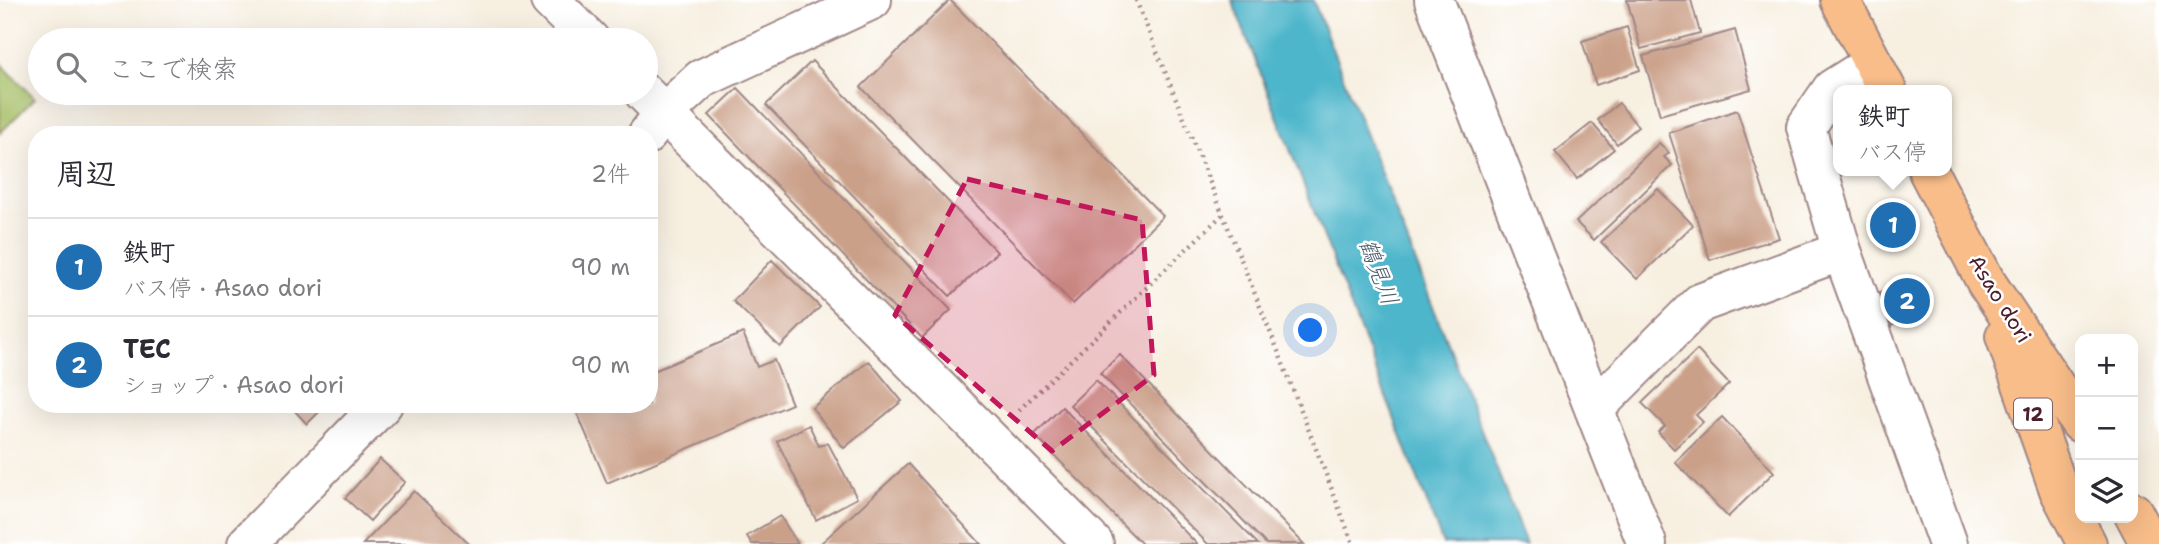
<!DOCTYPE html>
<html lang="ja">
<meta charset="utf-8">
<style>
body{margin:0;font-family:"Shantell Sans","Klee One",sans-serif;background:#f2f2f3;color:#2b2b33}
.controls{position:absolute;right:21px;bottom:21px;display:grid;overflow:hidden;border-radius:14px;box-shadow:0 7px 28px #0002}
.controls button{width:63px;height:63px;display:grid;place-items:center;padding:0;border:0;border-bottom:2px solid #e1e1e2;background:#fff;color:#2b2b33;font:35px sans-serif}
.you{position:absolute;left:1311px;top:331px;width:24px;height:24px;margin:-18px;border:5px solid #fff;border-radius:50%;background:#1a73e8;box-shadow:0 0 0 10px #1a73e833}
.badge{display:grid;place-items:center;width:46px;height:46px;border-radius:50%;background:#1f6fb2;color:#fff;font-size:23px;font-weight:700}
.pin{position:absolute;translate:-50% -50%;border:4px solid #fff;box-shadow:0 2px 7px #0006}
.popup{position:absolute;left:1833px;top:85px;width:119px;height:91px;box-sizing:border-box;display:grid;place-content:center;border-radius:14px;background:#fff;filter:drop-shadow(0 2px 5px #0005);font-size:23px;white-space:nowrap;color:#7c7c81}
.popup b{font-size:26px;color:#2b2b33}
.popup::after{content:'';position:absolute;left:50%;top:100%;margin-left:-14px;border:14px solid transparent;border-top-color:#fff}
.list{margin:0;padding:0;list-style:none}
h2{display:flex;justify-content:space-between;align-items:center;height:91px;margin:0;padding:0 28px;font-size:30px}
h2 small{font-size:23px;font-weight:400;color:#7c7c81}
.list li{display:grid;grid-template-columns:46px 1fr auto;gap:21px;align-items:center;box-sizing:border-box;height:98px;padding:0 28px;border-top:2px solid #e1e1e2}
.list b{display:block;font-size:26px;white-space:nowrap}
.list p{margin:0;font-size:23px;white-space:nowrap;color:#7c7c81}
.list em{font-size:23px;font-style:normal;color:#7c7c81}
.icon{flex:none;width:38px;height:38px;fill:none;stroke:currentColor;stroke-width:2;stroke-linecap:round;stroke-linejoin:round}
.map{position:relative;flex:none;width:2159px;height:544px;overflow:hidden}
.search{position:absolute;background:#fff;box-shadow:0 7px 28px #0002;left:28px;top:28px;width:630px;height:77px;display:flex;align-items:center;gap:18px;box-sizing:border-box;padding:0 24px;border-radius:38px;color:#7c7c81;font-size:26px}
.panel{position:absolute;background:#fff;box-shadow:0 7px 28px #0002;left:28px;top:126px;width:630px;height:287px;border-radius:28px}
.map>svg:first-child{display:block}
.green{fill:#a4be64;stroke:#776e48;stroke-width:2}
.water{fill:#4eb6cb;stroke:#4c6a7b;stroke-width:2}
.building{fill:#cba089}
.lines{fill:none;stroke-linecap:round;stroke-linejoin:round}
.minor-casing{stroke:#a08786;stroke-width:42}
.primary-casing{stroke:#a08786;stroke-width:42}
.path{stroke:#a08786;stroke-width:4.5;stroke-dasharray:2 5;stroke-linecap:butt}
.minor{stroke:#fff;stroke-width:38}
.primary{stroke:#f8bd89;stroke-width:38}
.marked{fill:#c2185b;fill-opacity:0.2;stroke:#c2185b;stroke-width:5;stroke-dasharray:14 9;stroke-linejoin:round}
.labels{text-anchor:middle;stroke-width:5;stroke-linejoin:round;paint-order:stroke}
.shield{fill:#fff;stroke:#80626b;stroke-width:2}
.shield-label{font-size:19px;font-weight:bold;fill:#4a1f2b}
.street-label{font-size:21px;fill:#4a1f2b;stroke:#fff}
.water-label{font-size:23px;font-style:italic;fill:#4c5b6b;stroke:#fff}
</style>
<div class="map">
<svg width="2159" height="544" viewBox="0 0 2159 544">
<rect width="100%" height="100%" fill="#fff"/>
<filter id="ink" filterUnits="userSpaceOnUse"><feTurbulence type="fractalNoise" baseFrequency=".0143" numOctaves="2"/><feDisplacementMap in="SourceGraphic" scale="14" xChannelSelector="R" yChannelSelector="G"/><feConvolveMatrix kernelMatrix="1 2 1 2 8 2 1 2 1" color-interpolation-filters="sRGB"/></filter>
<filter id="wash" filterUnits="userSpaceOnUse"><feTurbulence type="fractalNoise" baseFrequency=".00686" numOctaves="4" result="noise"/><feDisplacementMap in="SourceGraphic" scale="28" xChannelSelector="R" yChannelSelector="G"/><feGaussianBlur stdDeviation="1.57" result="paint"/><feColorMatrix in="noise" values="0 0 0 0 0 0 0 0 0 0 0 0 0 0 0 0 0 1.4 0 .05"/><feComposite in="paint" operator="in"/></filter>
<g filter="url(#wash)">
<rect width="100%" height="100%" fill="#f7efe0"/>
<path class="green" d="M0,63l35,35 -35,35z"/>
<path class="water" d="M1232,0h81l213,544h-83z"/>
<g id="blocks">
<path class="building" d="M950,0l213,216 -90,88 -212,-217z
M1627,0h64l9,33 -59,16z
M1627,27l13,43 -44,15 -14,-44z
M1735,30l16,59 -91,26 -17,-59z
M812,61l185,191 -47,44 -184,-191z
M738,88l213,222 -29,28 -213,-223z
M1619,103l19,24 -21,17 -19,-24z
M1737,110l42,128 -69,22 -41,-127z
M1592,123l22,26 -37,30 -22,-27z
M1659,143l10,10 -5,4 8,8 -78,75 -18,-18z
M1658,189l35,36 -56,54 -36,-37z
M772,260l48,47 -40,40 -47,-46z
M1916,279l12,31 -37,16 -12,-33z
M743,333l14,34 17,-7 18,44 -185,79 -33,-77 75,-2v-31z
M1697,350l32,34 -33,31 7,7 -29,27 -16,-17 7,-6 -23,-23z
M1120,355l184,189h-38l-166,-171z
M869,361l33,40 -58,47 -32,-40z
M1096,380l162,164h-50l-138,-139z
M298,404h29l-20,20 -14,-15z
M1062,407l135,137h-55l-108,-109z
M1722,417l52,55 -46,45 -53,-55z
M809,425l10,21 9,-3 29,55 -41,22 -39,-79z
M380,459l25,23 -35,39 -25,-23z
M908,464l73,80h-161z
M414,491l55,53h-106z
M780,516l18,28h-46l-5,-8z"/>
</g>
</g>
<g filter="url(#ink)">
<use href="#blocks" fill-opacity="0" stroke="#a08786" stroke-width="2"/>
<g class="lines">
<g class="minor-casing">
<path id="minor" d="M550,0l40,40
M1434,0l213,544
M1873,63l-41,26 -26,38 36,124 106,293
M644,93l450,451
M647,135l17,-22 37,-34 171,-79
M1594,409l106,-106 142,-52
M247,544l136,-140"/>
</g>
<g class="primary-casing">
<path id="primary" d="M1840,0l47,90
M1928,171l58,111 94,141
M2005,336l54,154 28,54
M2133,512l17,32"/>
</g>
<path class="path" d="M1136,0l142,351 75,193
M1019,410l203,-195"/>
<use href="#minor" class="minor"/>
<use href="#primary" class="primary"/>
</g>
</g>
<path class="marked" d="M967,179l175,41 12,155 -102,76 -157,-136z"/>
<g class="labels">
<rect class="shield" x="2014" y="398.5" width="38" height="31" rx="5"/>
<g class="shield-label">
<text x="2033" y="421">12</text>
</g>
<g class="street-label">
<text transform="translate(2000 299) rotate(58)" y="7">Asao dori</text>
</g>
<g class="water-label">
<text transform="translate(1379 272) rotate(69)" y="8">鶴見川</text>
</g>
</g>
</svg>
<div class="controls">
<button>+</button>
<button>−</button>
<button><svg class="icon" aria-label="layers" viewBox="0 0 24 24"><path d="M12 4l9 5-9 5-9-5zM3 14l9 5 9-5"/></svg></button>
</div>
<div class="you"></div>
<div class="pin badge" style="left:1893px;top:225px">1</div>
<div class="popup"><b>鉄町</b>バス停</div>
<div class="pin badge" style="left:1907px;top:301px">2</div>
<div class="search"><svg class="icon" aria-label="search" viewBox="0 0 24 24"><circle cx="10" cy="10" r="6"/><path d="M15 15l6 6"/></svg>ここで検索</div>
<section class="panel">
<h2>周辺<small>2件</small></h2>
<ul class="list">
<li><span class="badge">1</span><div><b>鉄町</b><p>バス停 · Asao dori</p></div><em>90 m</em></li>
<li><span class="badge">2</span><div><b>TEC</b><p>ショップ · Asao dori</p></div><em>90 m</em></li>
</ul>
</section>
</div>
